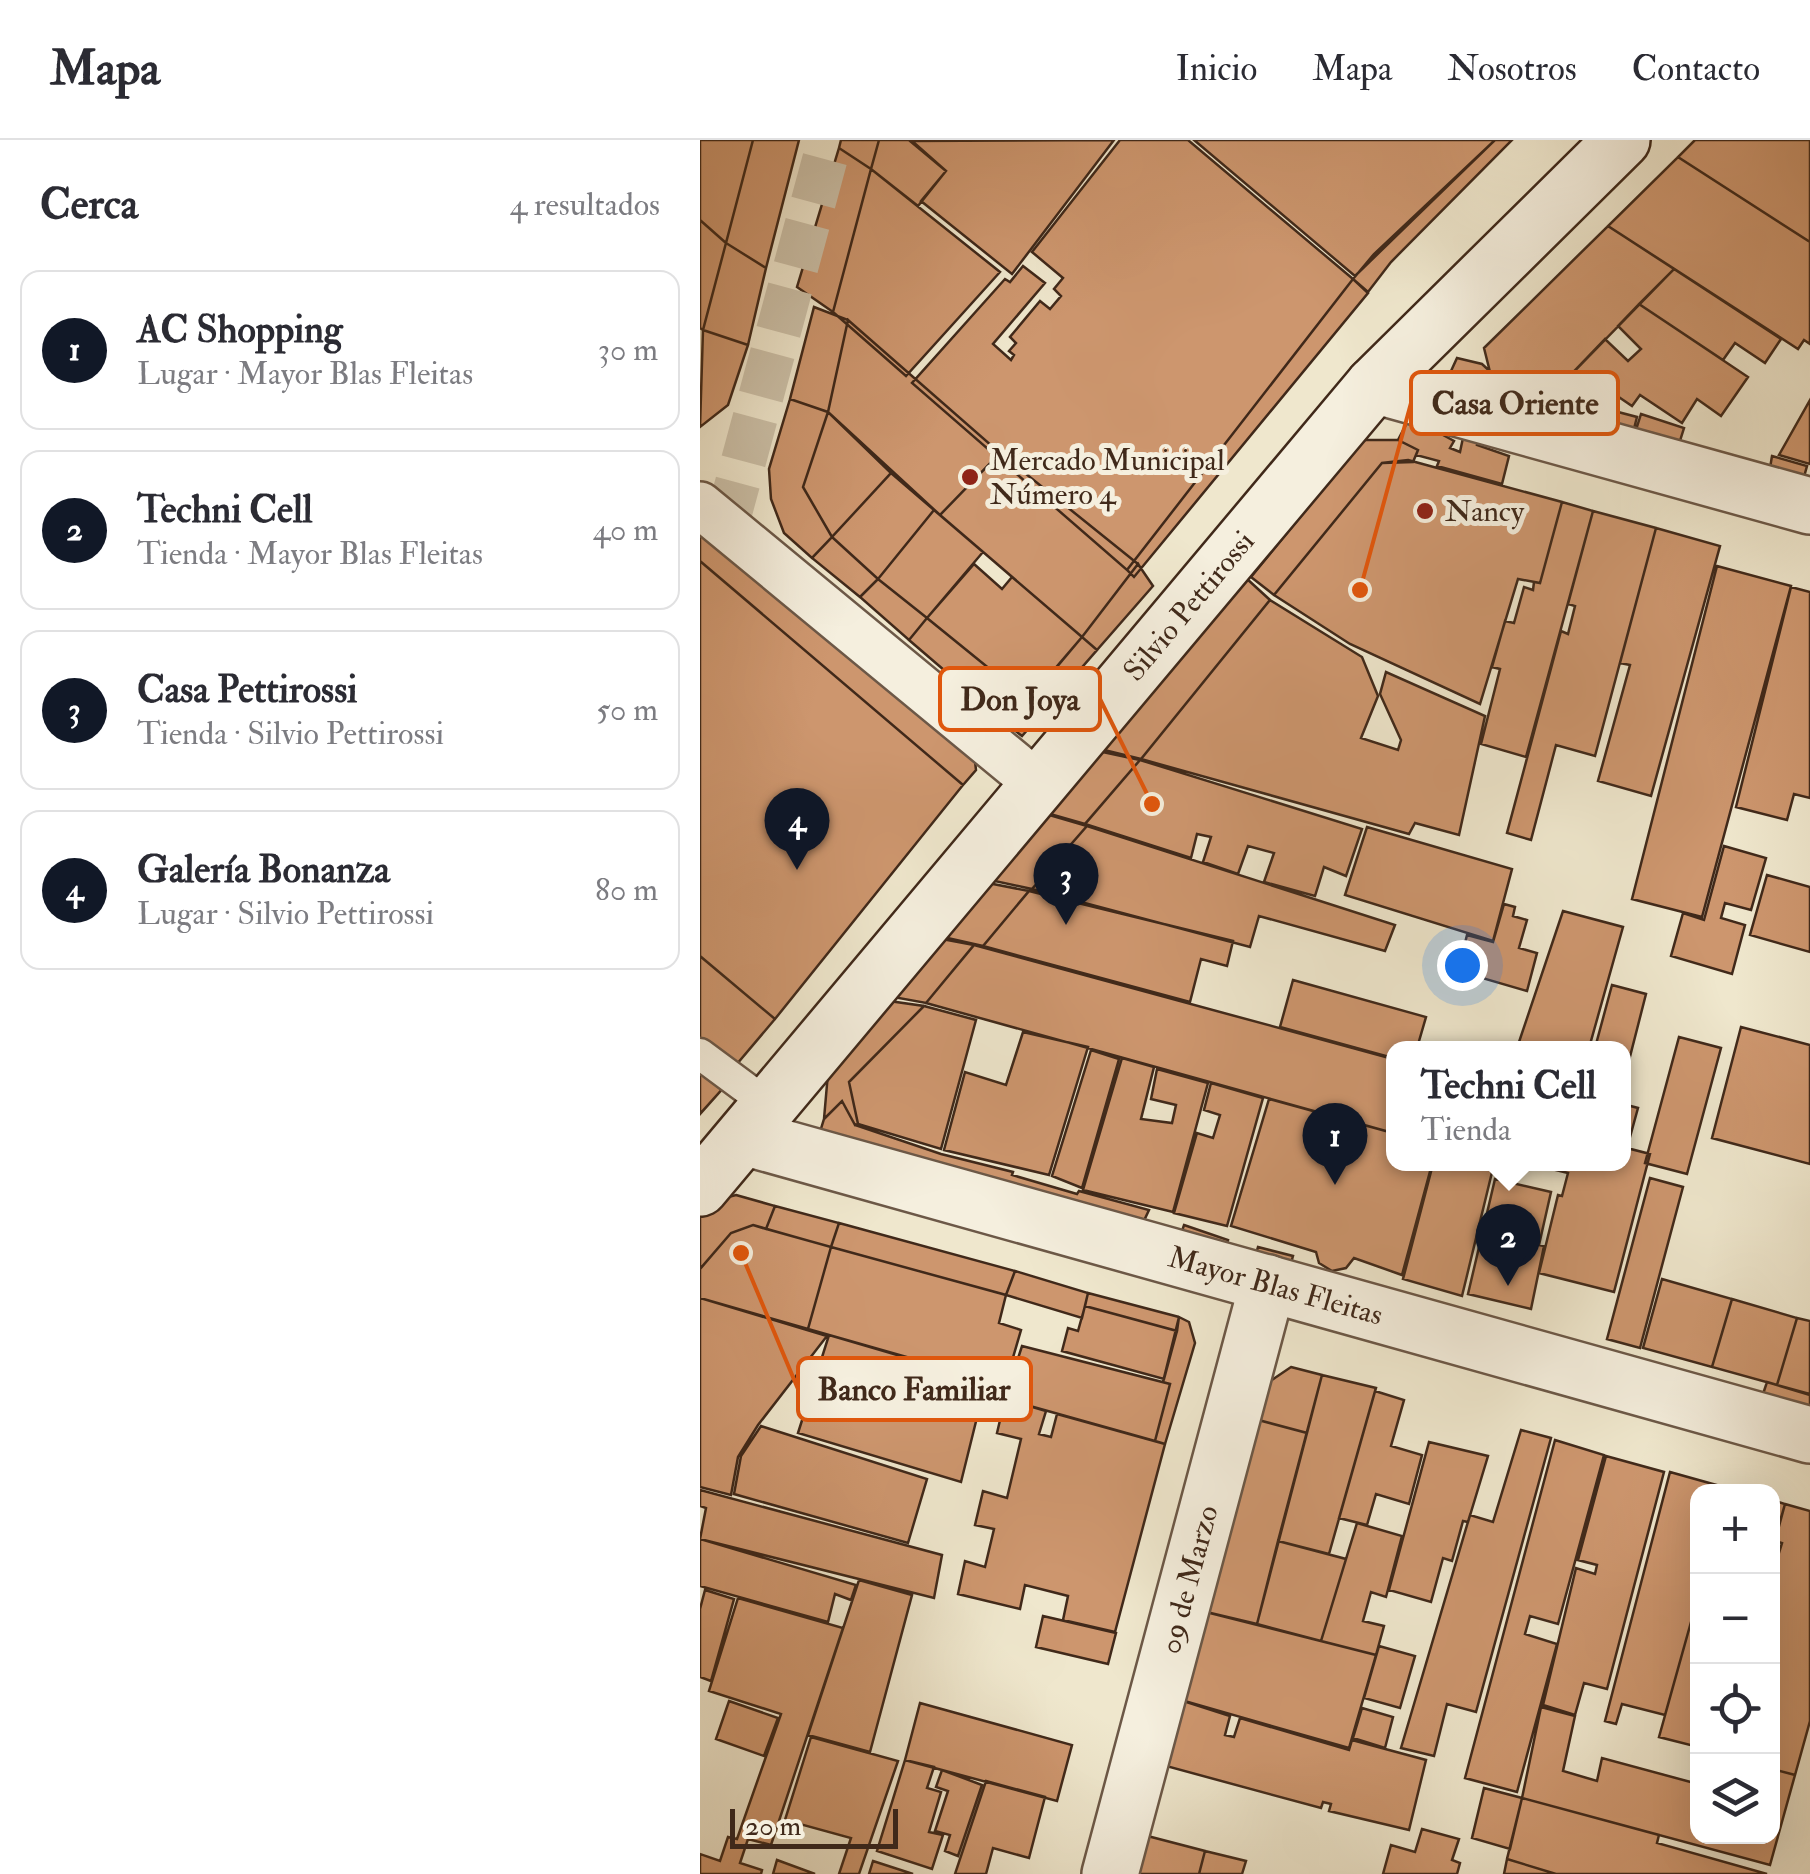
<!DOCTYPE html>
<html lang="es">
<meta charset="utf-8">
<style>
body{margin:0;font-family:"IM FELL Double Pica",serif;background:#f7f7f7;color:#2b2b33}
.controls{position:absolute;right:30px;bottom:30px;display:grid;overflow:hidden;border-radius:20px;box-shadow:0 10px 40px #0002}
.controls button{width:90px;height:90px;display:grid;place-items:center;padding:0;border:0;border-bottom:2px solid #e1e1e2;background:#fff;color:#2b2b33;font:50px sans-serif}
.scale{position:absolute;left:30px;bottom:25px;width:168px;box-sizing:border-box;padding-left:10px;border:5px solid #40291a;border-top:0;font-size:28px;line-height:35px;white-space:nowrap;color:#40291a;-webkit-text-stroke:8px #f5efde;paint-order:stroke}
.you{position:absolute;left:762px;top:825px;width:35px;height:35px;margin:-25px;border:8px solid #fff;border-radius:50%;background:#1a73e8;box-shadow:0 0 0 15px #1a73e833}
.badge{display:grid;place-items:center;width:65px;height:65px;border-radius:50%;background:#111827;color:#fff;font-size:32px;font-weight:700}
.pin{position:absolute;translate:-50% -82px;filter:drop-shadow(0 2px 5px #0008)}
.pin::after{content:'';position:absolute;top:52px;width:35px;height:30px;background:inherit;clip-path:polygon(0 0,100% 0,50% 100%)}
.popup{position:absolute;left:686px;top:901px;width:245px;height:130px;box-sizing:border-box;display:grid;place-content:center;border-radius:20px;background:#fff;filter:drop-shadow(0 2px 8px #0005);font-size:32px;white-space:nowrap;color:#7c7c81}
.popup b{font-size:38px;color:#2b2b33}
.popup::after{content:'';position:absolute;left:50%;top:100%;margin-left:-20px;border:20px solid transparent;border-top-color:#fff}
.list{margin:0;padding:0;list-style:none}
h2{display:flex;justify-content:space-between;align-items:center;height:130px;margin:0;padding:0 40px;font-size:42px}
h2 small{font-size:32px;font-weight:400;color:#7c7c81}
.list li{display:grid;grid-template-columns:65px 1fr auto;gap:30px;align-items:center;box-sizing:border-box;height:160px;margin:0 20px 20px;padding:0 20px;border:2px solid #e1e1e2;border-radius:20px}
.list b{display:block;font-size:38px;white-space:nowrap}
.list p{margin:0;font-size:32px;white-space:nowrap;color:#7c7c81}
.list em{font-size:32px;font-style:normal;color:#7c7c81}
.icon{flex:none;width:55px;height:55px;fill:none;stroke:currentColor;stroke-width:2;stroke-linecap:round;stroke-linejoin:round}
.map{position:relative;flex:none;width:1110px;height:1734px;overflow:hidden}
header{display:flex;align-items:center;gap:60px;box-sizing:border-box;height:140px;padding:0 50px;background:#fff;border-bottom:2px solid #e1e1e2}
header strong{font-size:48px}
nav{display:flex;gap:55px;margin-inline-start:auto;font-size:35px}
main{display:flex}
aside{flex:1;background:#fff}
.map>svg:first-child{display:block}
.building{fill:#cd966e;stroke:#40291a;stroke-width:2.5}
.lines{fill:none;stroke-linecap:round;stroke-linejoin:round}
.pedestrian-tunnel{stroke:#ccc1a9;stroke-width:45;stroke-dasharray:45 22;stroke-linecap:butt}
.service-casing{stroke:#6c5847;stroke-width:35}
.pedestrian-casing{stroke:#6c5847;stroke-width:50}
.minor-casing{stroke:#6c5847;stroke-width:60}
.tertiary-casing{stroke:#6c5847;stroke-width:60}
.secondary-casing{stroke:#40291a;stroke-width:60}
.service{stroke:#f5efde;stroke-width:30}
.pedestrian{stroke:#f5efde;stroke-width:45}
.minor{stroke:#f5efde;stroke-width:55}
.tertiary{stroke:#f5efde;stroke-width:55}
.secondary{stroke:#f5efde;stroke-width:55}
.poi-dot{fill:#8f2418;stroke:#f5efde;stroke-width:4}
.labels{text-anchor:middle;stroke-width:10;stroke-linejoin:round;paint-order:stroke}
.poi-label{font-size:30px;fill:#40291a;stroke:#f5efde;text-anchor:start}
.street-label{font-size:30px;fill:#40291a;stroke:#f5efde}
.leader{fill:none;stroke:#e0570d;stroke-width:4}
.callout-dot{fill:#e0570d;stroke:#f5efde;stroke-width:4}
.callout{fill:#f5efde;stroke:#e0570d;stroke-width:4}
.callout-label{font-size:32px;text-anchor:middle;font-weight:bold;fill:#40291a}
</style>
<header>
<strong>Mapa</strong>
<nav><a>Inicio</a><a>Mapa</a><a>Nosotros</a><a>Contacto</a></nav>
</header>
<main>
<aside>
<h2>Cerca<small>4 resultados</small></h2>
<ul class="list">
<li><span class="badge">1</span><div><b>AC Shopping</b><p>Lugar · Mayor Blas Fleitas</p></div><em>30 m</em></li>
<li><span class="badge">2</span><div><b>Techni Cell</b><p>Tienda · Mayor Blas Fleitas</p></div><em>40 m</em></li>
<li><span class="badge">3</span><div><b>Casa Pettirossi</b><p>Tienda · Silvio Pettirossi</p></div><em>50 m</em></li>
<li><span class="badge">4</span><div><b>Galería Bonanza</b><p>Lugar · Silvio Pettirossi</p></div><em>80 m</em></li>
</ul>
</aside>
<div class="map">
<svg width="1110" height="1734" viewBox="0 0 1110 1734">
<rect width="100%" height="100%" fill="#efe7cd"/>
<filter id="stains"><feTurbulence type="fractalNoise" baseFrequency=".002" numOctaves="4"/><feColorMatrix values="0 0 0 0 .2 0 0 0 0 .09 0 0 0 0 .02 0 0 0 .5 -.17"/></filter>
<radialGradient id="worn" r=".72"><stop offset=".6" stop-color="#630" stop-opacity="0"/><stop offset="1" stop-color="#630" stop-opacity=".3"/></radialGradient>
<path class="building" d="M0,0h53l-27,103 -26,-23z
M53,0h46l-33,128 -40,-25z
M141,0h38l-8,29 -32,-21z
M179,0h32l35,31 -28,35 -47,-37z
M414,0l-102,134 -91,-73 25,-30 -36,-30z
M420,0h68l165,139 -226,291 -215,-187 93,-104 5,3 13,-16 22,17 -52,61 18,16 3,-5 -5,-4 7,-8 -6,-6 30,-36 10,8 11,-13 -7,-7 9,-11 -31,-26z
M494,0h301l-140,136z
M795,0h17l-121,122 -23,30 -15,-13 21,-25z
M995,0h115v102l-132,-85z
M139,8l32,21 -38,143 -36,-25z
M978,17l132,85v102l-6,-4 -6,9 -190,-123z
M171,29l129,103 -94,104 -73,-64z
M0,80l26,23 -23,87 -3,-2z
M908,86l66,43 -119,122 -65,-19 -6,-24z
M26,103l40,25 -18,77 -45,-15z
M974,129l107,70 -16,24 -30,-20 -12,17 -84,-56z
M653,139l15,14 -234,284 -7,-7z
M939,164l109,73 -27,39 -24,-17 -15,24 -42,-28 -8,11 -28,-19 -10,15 -39,-11 50,-52 23,22 13,-12 -23,-23z
M114,167l34,13 -20,92 -38,-13z
M148,180l152,133 -60,62 -112,-103z
M3,190l45,15 -20,60 -28,22z
M757,218l25,6 13,12 -3,5 8,4 -12,18 -43,-19z
M804,242l133,35 -8,31 -133,-38z
M90,259l38,13 -25,75 29,50 -20,21 -28,-25 -13,-34 -2,-30z
M1110,260v64l-31,-9z
M128,272l63,61 -59,64 -29,-50z
M941,274l43,14 -11,35 -43,-14z
M710,277l44,24 -4,7 10,4 4,-19 15,4 -2,8 32,11 -7,28 -65,-18 2,-5 -23,-6 2,-5 -20,-10z
M663,300h35l20,10 -5,12 -31,1 -108,132 -23,-18z
M300,313l138,111 -56,73 -142,-122z
M1072,316l35,10 -9,32 -28,-30z
M708,320l154,42 -22,81 -22,-4 -38,125 -130,-60 -76,-49 108,-132z
M191,333l43,37 -56,69 -46,-42z
M862,362l31,9 -67,246 -45,-13 19,-75 -8,-2 13,-46 9,2 10,-36 9,3 1,-8 6,1z
M234,370l49,42 -56,66 -49,-39z
M893,371l63,17 -61,228 -39,-11 -25,95 -24,-7 54,-202 7,3 7,-28 -7,-2z
M956,388l64,18 -69,250 -53,-15 32,-116 -10,-2z
M0,394l275,227 1,9 -13,15 -263,-224z
M132,397l46,42 -18,18 -48,-39z
M0,421l263,224 -188,234 -75,-63z
M274,424l28,25 10,-12 70,60 -54,63 -101,-82z
M438,424l15,22 -56,64 -15,-13z
M1017,426l74,20 -89,331 -70,-18z
M546,438l24,22 -129,159 -41,-10z
M178,439l49,39 -18,22 -49,-43z
M1091,447l19,5v206l-16,-4 -7,26 -51,-13z
M570,460l92,57 16,39 -17,42 37,12 3,-10 -21,-46 6,-22 99,44 -26,119 -44,-12 -6,11 -268,-75z
M227,478l101,82 -20,25 -99,-85z
M382,497l15,13 -75,86 -14,-11z
M398,611l42,9 -55,64 -42,-12z
M440,620l222,69 -16,47 -22,-9 -9,29 -51,-14 10,-29 -26,-7 -10,28 -35,-12 8,-25 -14,-3 -6,24 -106,-34z
M346,674l41,12 -55,63 -42,-9z
M387,686l308,99 -10,26 -126,-35 -9,31 -218,-58z
M667,687l145,42 -19,72 -148,-46z
M1024,706l42,12 -15,52 -26,-7 -4,15 24,7 -13,49 -61,-18 12,-43 21,7z
M1067,735l43,12v65l-60,-17z
M288,743l41,8 -46,55 -40,-9z
M329,751l204,50 -6,25 -26,-7 -11,43 -207,-56z
M804,764l11,3 -2,9 14,4 -8,28 18,5 -10,38 -69,-20 9,-36 26,7z
M863,771l60,16 -34,121h-72z
M242,799l32,6 -48,58 -33,-6z
M274,805l419,114v74l-467,-130z
M0,816l75,63 -44,52 -31,-26z
M593,840l133,37 -9,31h-24v10l-113,-31z
M912,845l34,9 -23,90v-36h-28z
M189,861l35,5 -75,76 9,42 -3,1 -13,-24 -18,18 4,-46z
M224,866l52,14 -35,129 -83,-25 -9,-42z
M1041,887l69,18v119l-98,-26z
M323,892l65,15 -39,128 -105,-25 21,-78 41,13z
M979,897l42,11 -34,126 -42,-11z
M391,910l28,9 -37,129 -30,-12z
M422,918l32,9 -13,52 31,4 4,-18 -25,-6 6,-30 51,14 -35,129 -90,-22z
M0,931l25,15 -25,28z
M511,943l52,15 -36,128 -53,-13 23,-80 16,5 7,-23 -16,-5z
M569,959l124,34v31h39l-30,111 -48,-17 -8,10 -14,3 -13,-8 -3,-11 -85,-26z
M142,961l13,24 86,29 72,18 -1,3 65,19 2,-3 70,19 -16,34 -313,-112 4,-13z
M923,964l15,4 -11,40 23,6 -36,138 -75,-19 19,-78 4,1 6,-23 -20,-5 1,-4h74z
M733,1024h61l-32,132 -59,-17z
M950,1038l33,9 -43,161 -33,-9z
M795,1039l56,13 -12,53 5,1 -13,63 -63,-15z
M36,1055l39,11 -9,23 -13,-4 -22,8 -31,36v-55l9,-12z
M75,1066l64,17 -8,24 -65,-18z
M139,1083l176,48 -9,24 -175,-48z
M53,1085l78,22 -23,82 -108,-31v-29l31,-36z
M484,1085l44,15 -6,20 -45,-14z
M131,1107l175,48 -7,28 22,7 -16,55 -197,-56z
M558,1107l35,9 -5,18 -35,-10z
M315,1131l73,22 -6,25 -76,-23z
M962,1139l70,20 -20,68 -69,-19z
M388,1153l91,24 -2,14 -92,-25z
M0,1158l127,38 -69,89 -20,32 -7,38 -31,-8z
M1032,1159l65,19 -20,67 -65,-18z
M385,1166l92,25 -13,48 -102,-28 6,-23 10,3z
M479,1177l10,5 6,21 -30,101 -10,-3 15,-57 -7,-2z
M1097,1178l13,3v73l-33,-9z
M129,1195l157,46 -25,101 -163,-49z
M322,1206l148,38 -15,57 -150,-42z
M591,1227l31,8 -15,58 -60,-16 10,-27z
M622,1235l54,13 -47,166 -51,-13z
M1067,1242l43,13v16l-48,-14z
M675,1251l29,9 -13,46 31,9 -13,49 -33,-10 -9,31 -28,-7z
M305,1259l41,12 -7,23 12,3 6,-23 108,30 -50,188 -52,-12 5,-24 -43,-11 -5,24 -62,-15 7,-33 20,6 9,-38 -19,-4 8,-34 24,7 14,-59 -24,-6z
M547,1277l60,16 -50,191 -59,-14z
M61,1286l166,53 -19,64 -174,-49 7,-38z
M821,1290l30,8 -75,274 -29,-8 -13,52 -33,-8 69,-233 23,7z
M855,1300l49,15 -46,169 -28,-8 -5,18 32,10 -40,148 -52,-14z
M729,1302l59,14 -20,66 -5,-1 -11,40 -9,-3 -12,44 -42,-12z
M906,1316l58,16 -57,217 -23,-6 -9,32 -32,-10 33,-137 19,6 2,-9 -19,-5z
M970,1332l57,16 -1,4h-28v105l-33,118 -43,-11 -6,20 -11,-3z
M0,1350l242,65 -8,43 -234,-59 6,-31 -6,-2z
M1072,1360l13,4 -13,45z
M1085,1364l25,7v210l-15,54 -23,-6v-214l6,1 4,-13 -7,-2z
M657,1383l45,13 -16,61 -15,-5 -8,29 21,5 -8,29 -55,-14z
M0,1399l156,46 -5,15 -16,-6 -7,28 -128,-36z
M578,1401l68,18 -25,82 -64,-17z
M159,1440l53,15 -42,157 -62,-17z
M5,1450l29,9 -23,82 -11,-4v-68z
M998,1457v150l-39,-10z
M38,1458l105,30 -72,217 -23,-6 -8,24 22,7 -1,4h-61v-20l20,7 8,-24 9,2 44,-125 -72,-23z
M498,1470l178,45 -27,93 -175,-50z
M343,1476l73,17 -8,31 -72,-17z
M679,1506l36,10 -15,52 -36,-10z
M474,1558l56,18 -5,19 9,2 6,-19 109,32 3,-10 74,20 -17,70 -80,-19 2,-7 -8,-2 -2,6 -166,-45z
M29,1561l49,17 -14,38 -48,-17z
M220,1563l152,42 -15,56 -152,-41z
M841,1567l34,9 -12,55 34,10 5,-23 96,26v52h74v-67l23,6 -25,90 -248,-67z
M662,1568l31,9 -8,31 -32,-10z
M111,1597l87,24 -39,113h-20l12,-36 -66,-18z
M205,1620l29,7 -7,21 14,4 -12,40 14,3 -11,34 -55,-18z
M242,1630l40,15 -24,71 -13,-5 5,-16 -15,-4 13,-40 -12,-4z
M286,1641l59,16 -16,61 -36,-10 -7,26h-31z
M784,1648l38,10 -12,51 -38,-11z
M822,1658l137,37 -2,8 110,31h-211l-49,-15z
M722,1689l37,10 -7,21 8,3 -3,11h-74l8,-29 24,7z
M436,1693l69,18 -6,23h-75z
M505,1711l41,10 -4,13h-43z
M807,1719l49,15h-52z
M77,1720l38,14h-42z
M173,1721l40,13h-44z"/>
<g class="lines">
<path class="pedestrian-tunnel" d="M26,386l104,-386"/>
<g class="service-casing">
<path id="service" d="M0,914l70,52"/>
</g>
<g class="pedestrian-casing">
<path id="pedestrian" d="M0,365l339,280"/>
</g>
<g class="minor-casing">
<g id="minor">
<path id="s1" d="M44,997l1066,298"/>
<path id="s2" d="M410,1734l158,-591"/>
</g>
</g>
<g class="tertiary-casing">
<path id="tertiary" d="M674,245l436,121"/>
</g>
<g class="secondary-casing">
<g id="secondary">
<path id="s3" d="M0,1048l674,-803 248,-245"/>
</g>
</g>
<use href="#service" class="service"/>
<use href="#pedestrian" class="pedestrian"/>
<use href="#minor" class="minor"/>
<use href="#tertiary" class="tertiary"/>
<use href="#secondary" class="secondary"/>
</g>
<g class="poi-dot">
<circle cx="270" cy="337" r="10"/>
<circle cx="725" cy="371" r="10"/>
</g>
<g class="labels">
<g class="poi-label">
<text x="290" y="330">Mercado Municipal<tspan x="290" dy="34">Número 4</tspan></text>
<text x="745" y="381">Nancy</text>
</g>
<g class="street-label">
<text dy="10" stroke="none"><textPath href="#s3" startOffset="760">Silvio Pettirossi</textPath></text>
<text dy="10" stroke="none"><textPath href="#s1" startOffset="552">Mayor Blas Fleitas</textPath></text>
<text dy="10" stroke="none"><textPath href="#s2" startOffset="305">09 de Marzo</textPath></text>
</g>
</g>
<path class="leader" d="M660 450L711 263M452 664L400 559M41 1113L98 1249"/>
<g class="callout-dot">
<circle cx="660" cy="450" r="10"/>
<circle cx="452" cy="664" r="10"/>
<circle cx="41" cy="1113" r="10"/>
</g>
<g class="callout">
<rect x="711" y="232" width="207" height="62" rx="10"/>
<rect x="240" y="528" width="160" height="62" rx="10"/>
<rect x="98" y="1218" width="233" height="62" rx="10"/>
</g>
<g class="callout-label">
<text x="815" y="274">Casa Oriente</text>
<text x="320" y="570">Don Joya</text>
<text x="214" y="1260">Banco Familiar</text>
</g>
<rect width="100%" height="100%" filter="url(#stains)"/>
<rect width="100%" height="100%" fill="url(#worn)"/>
</svg>
<div class="controls">
<button>+</button>
<button>−</button>
<button><svg class="icon" aria-label="locate" viewBox="0 0 24 24"><circle cx="12" cy="12" r="6"/><path d="M12 2v4M12 18v4M2 12h4M18 12h4"/></svg></button>
<button><svg class="icon" aria-label="layers" viewBox="0 0 24 24"><path d="M12 4l9 5-9 5-9-5zM3 14l9 5 9-5"/></svg></button>
</div>
<div class="scale">20 m</div>
<div class="you"></div>
<div class="pin badge" style="left:635px;top:1045px">1</div>
<div class="pin badge" style="left:808px;top:1146px">2</div>
<div class="popup"><b>Techni Cell</b>Tienda</div>
<div class="pin badge" style="left:366px;top:785px">3</div>
<div class="pin badge" style="left:97px;top:730px">4</div>
</div>
</main>
